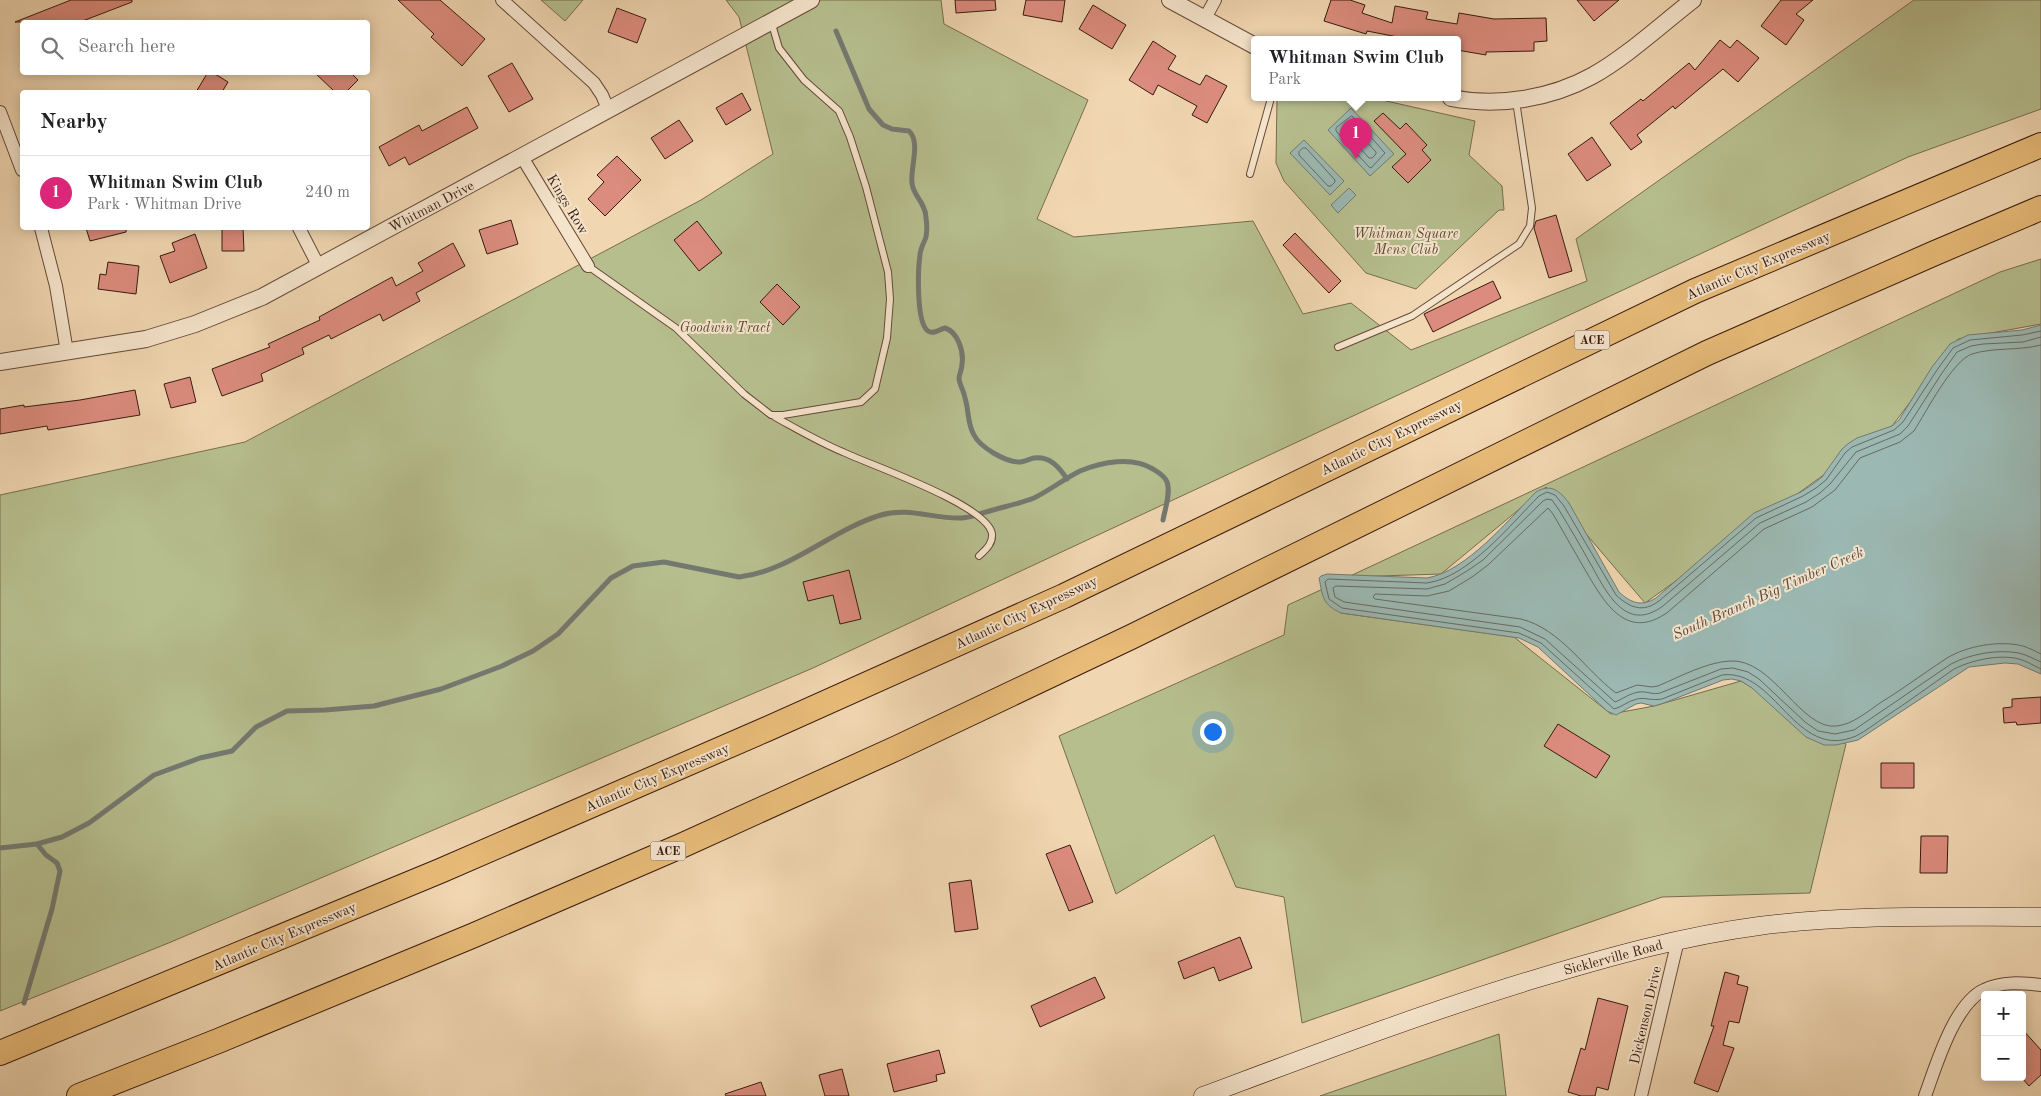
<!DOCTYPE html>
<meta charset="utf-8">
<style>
body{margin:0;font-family:"Old Standard TT",serif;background:#f6f6f6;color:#202124}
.controls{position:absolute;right:15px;bottom:15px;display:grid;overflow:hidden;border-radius:5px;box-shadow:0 2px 12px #0003}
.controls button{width:45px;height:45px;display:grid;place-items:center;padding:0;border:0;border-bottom:1px solid #e0e0e0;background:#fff;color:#202124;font:25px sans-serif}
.you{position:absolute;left:1212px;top:731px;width:18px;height:18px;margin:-12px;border:4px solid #fff;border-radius:50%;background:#1a73e8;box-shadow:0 0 0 8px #1a73e833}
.badge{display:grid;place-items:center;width:32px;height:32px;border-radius:50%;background:#db2777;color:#fff;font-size:16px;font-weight:700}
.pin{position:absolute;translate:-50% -41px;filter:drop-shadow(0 1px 2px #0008)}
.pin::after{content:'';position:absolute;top:26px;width:18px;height:15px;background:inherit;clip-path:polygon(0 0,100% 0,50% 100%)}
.popup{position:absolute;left:1251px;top:36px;width:210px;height:65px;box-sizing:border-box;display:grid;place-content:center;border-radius:5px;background:#fff;filter:drop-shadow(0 1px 4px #0005);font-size:16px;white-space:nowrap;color:#757577}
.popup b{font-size:19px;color:#202124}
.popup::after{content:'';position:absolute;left:50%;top:100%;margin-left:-10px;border:10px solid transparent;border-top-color:#fff}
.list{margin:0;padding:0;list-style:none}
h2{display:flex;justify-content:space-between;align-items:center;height:65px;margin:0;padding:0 20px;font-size:21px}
h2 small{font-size:16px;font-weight:400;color:#757577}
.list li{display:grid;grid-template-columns:32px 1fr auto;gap:15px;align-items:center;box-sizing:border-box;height:75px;padding:0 20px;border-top:1px solid #e0e0e0}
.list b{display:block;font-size:19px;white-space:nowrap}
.list p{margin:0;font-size:16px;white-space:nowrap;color:#757577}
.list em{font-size:16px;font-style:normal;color:#757577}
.icon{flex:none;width:28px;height:28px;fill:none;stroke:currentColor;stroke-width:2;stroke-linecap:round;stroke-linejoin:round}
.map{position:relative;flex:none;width:2041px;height:1096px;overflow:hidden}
.search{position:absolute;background:#fff;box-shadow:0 2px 12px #0003;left:20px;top:20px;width:350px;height:55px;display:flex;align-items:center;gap:12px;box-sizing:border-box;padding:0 18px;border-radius:5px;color:#757577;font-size:19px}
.panel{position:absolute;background:#fff;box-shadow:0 2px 12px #0003;left:20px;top:90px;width:350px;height:140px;border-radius:5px}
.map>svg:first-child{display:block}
.green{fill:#b6be8e;stroke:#786c4e}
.water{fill:#9bb8b2;stroke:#747970}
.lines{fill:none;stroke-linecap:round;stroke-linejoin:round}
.shore{stroke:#6a6960;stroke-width:1}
.stream{stroke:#747970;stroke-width:5}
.building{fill:#dc8c7e;stroke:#391a0e}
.service-casing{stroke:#674937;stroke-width:8}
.minor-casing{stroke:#674937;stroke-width:14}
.tertiary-casing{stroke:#674937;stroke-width:18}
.secondary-casing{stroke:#391a0e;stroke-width:19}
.motorway-casing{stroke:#391a0e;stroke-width:26}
.service{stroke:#f5e4cc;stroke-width:6}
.minor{stroke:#f5e4cc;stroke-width:12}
.tertiary{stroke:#f5e4cc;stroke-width:16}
.secondary{stroke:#f5e4cc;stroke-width:18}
.motorway{stroke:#e8bb78;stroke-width:24}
.labels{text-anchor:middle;stroke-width:4;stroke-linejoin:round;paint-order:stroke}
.shield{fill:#f5e4cc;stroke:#715747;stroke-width:1}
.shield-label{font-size:12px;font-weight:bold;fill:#391a0e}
.street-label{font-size:14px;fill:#391a0e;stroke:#f5e4cc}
.park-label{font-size:14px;font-style:italic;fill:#5e4b34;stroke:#f5e4cc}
.water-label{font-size:15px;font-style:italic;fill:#56493f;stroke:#f5e4cc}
</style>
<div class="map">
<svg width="2041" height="1096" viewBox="0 0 2041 1096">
<rect width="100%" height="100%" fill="#f0d6b1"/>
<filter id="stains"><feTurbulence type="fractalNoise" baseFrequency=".004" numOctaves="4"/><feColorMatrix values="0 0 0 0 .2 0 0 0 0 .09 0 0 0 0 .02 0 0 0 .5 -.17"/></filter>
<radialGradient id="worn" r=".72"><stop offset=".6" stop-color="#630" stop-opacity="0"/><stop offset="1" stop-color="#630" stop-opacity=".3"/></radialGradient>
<path class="green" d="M541,0h42l-18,21z
M726,0h215l3,24 144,76 -51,119 37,18 179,-16 50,93 48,-11 60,47 176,-69 -11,-42 338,-239h127v109l-133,48 -1095,511 -642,274 -171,69v-516l245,-53 456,-242 72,-46 -34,-137z
M1277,98h96l102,23 -6,34 33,31 2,24h-5l-83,79 -50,-16 -82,-92 -8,-18z
M2041,259v65l-83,15 -66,87 -247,177 -99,-116 -105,87 -93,3 652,-305z
M1325,588l16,25 173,24 97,77 43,-8 87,-25 105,63 -36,149 -148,4 -360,126 -18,-126 -48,-10 -22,-52 -98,59 -57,-158 225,-101 4,-30z
M1499,1034l7,62h-186z"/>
<path class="water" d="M1351,108l43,46 -24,22 -42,-46z
M1304,140l40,41 -14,14 -40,-42z
M1349,188l7,7 -18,18 -7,-8z
M2041,325v349l-23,-10 -13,-1 -36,4 -111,73 -22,5h-12l-18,-8 -54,-49 -11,-7 -9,-2 -9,1 -59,23 -10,3 -13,-3 -5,1 -20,11 -9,-4 -69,-64 -19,-9 -178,-25c-19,-9 -18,-16 -22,-35l2,-2 6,-2 100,4c40,-7 81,-58 109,-86 15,-9 24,-1 33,11l50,89c12,11 22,15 37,6l98,-85 47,-21 12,-8 9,-7 20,-28 7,-6 8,-5 35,-12 7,-6 33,-53 18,-23 18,-9 54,-5z"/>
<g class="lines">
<path class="shore" d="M1352,116l33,37 -14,15 -2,-1 -33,-36v-3z
M1349,125l3,1 24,26v2l-4,4h-3l-24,-26v-3z
M1303,148h3l29,32v2l-4,4h-3l-29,-31v-3z
M2041,331l-19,4 -52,5 -17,8 -16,22 -34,52 -9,8 -42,17 -7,6 -19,27 -10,8 -13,8 -47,22 -97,83c-16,12 -29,7 -43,-6l-52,-89 -9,-11 -8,-3 -8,4c-29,29 -70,81 -112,87l-99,-4 -3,3 4,17 13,9 177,25 22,10 73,66c8,-2 14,-8 23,-10 8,-2 14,2 25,0l60,-24c54,-7 73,87 134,61 10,-5 20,-13 29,-19 23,-15 46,-32 69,-48 18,-9 45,-15 65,-10 8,2 15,7 22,10
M2041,337l-18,5 -40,2 -12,2 -14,6 -15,21 -34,53 -8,8 -44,18 -26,32 -10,9 -14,9 -46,21 -97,83c-38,28 -57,-15 -73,-43 -10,-18 -20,-35 -31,-53l-7,-10 -5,-1 -4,2 -60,59 -16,11 -22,13 -18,5 -91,-3 -3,2 2,9 9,5 176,25 25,12 70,63c8,-3 15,-9 24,-10 8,-1 13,3 21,1l61,-24 12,-1 15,4 11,7 46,43 13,9 17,3 19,-4 97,-66c19,-10 46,-15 68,-11 8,2 15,6 22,9
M2041,345c-23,6 -47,2 -69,9 -19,6 -46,58 -58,77l-14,11 -40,16 -25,32 -23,17 -48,22 -96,83c-43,31 -65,-12 -84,-44 -10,-18 -21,-36 -31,-54l-5,-6 -60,57 -16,12 -23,14 -22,5 -52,-2 -2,3 2,2 146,20c40,10 64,51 95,74l21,-8 15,2 6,-1c21,-9 49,-24 72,-25 43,-3 71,70 107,65 16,-2 30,-14 43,-23 23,-14 44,-30 67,-45 20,-12 52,-18 76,-12 6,2 12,5 18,8"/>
<path class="stream" d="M836,31l33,78 14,16 9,4 17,2c12,11 1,37 3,52 1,13 14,20 14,35 1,6 1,13 0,19 -2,6 -6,12 -6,18 -2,14 -4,68 8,76 6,4 11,-2 17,-3 13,4 19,24 17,36 0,6 -3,10 -3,15 1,7 5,12 6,19 4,12 2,25 9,37 6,12 31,27 45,27 5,0 10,-3 15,-4 16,-2 25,9 33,21
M0,848l37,-4 25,-7 27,-14 65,-48 46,-17 32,-7 24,-24 31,-16 38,-1 49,-4 67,-17 61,-23 31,-15 25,-17 53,-56 22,-12 31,-4 75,15c52,-6 92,-47 142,-62 27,-8 53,4 80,3 8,0 17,-4 25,-6 16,-5 33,-8 48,-14 16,-8 30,-19 46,-27 22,-9 52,-15 73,-2 5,3 12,7 14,13 4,10 -2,27 -4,38
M24,1003l28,-94 8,-38 -3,-8 -11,-8 -9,-11"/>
</g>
<path class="building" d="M71,0h61v2l-52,20h-65z
M398,0h42l45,39 -23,27 -31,-29 3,-3z
M955,0h40l1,10 -40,3z
M1026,0h39l-3,22 -39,-7z
M1331,0h19l15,5 -3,8 30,10 3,-17 33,6 -2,7 31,5 2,-11 35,6 52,-1 1,23 -13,1v9l-48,1v3l-29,-5v-10h-44l-46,-9 -1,3 -42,-13z
M1577,0h42l-25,21z
M1781,0h32l-17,14 8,6 -18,25 -25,-19z
M1093,5l33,20 -14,24 -33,-20z
M617,8l29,11 -9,24 -29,-11z
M1720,40l10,8 7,-8 22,18 -21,24 -15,-13 -48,40 -2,-3 -36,29 5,7 -11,8 -21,-27 31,-24 2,2 46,-38 6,7z
M1153,41l23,15 -8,13 32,16 6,-10 21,11 -20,37 -15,-8 5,-9 -39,-21 -5,10 -24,-15z
M512,63l21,36 -24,13 -21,-36z
M208,72h4l16,10 -6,10h-26z
M314,72h36l8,8 -12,12h-11z
M742,93l9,17 -25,15 -10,-17z
M467,107l11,21 -69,37 -4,-8 -16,9 -10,-19 40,-22 3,6z
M1383,113l17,16 6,-6 21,22 -5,5 9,10 -23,23 -16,-16 14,-13 -32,-33z
M679,120l14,21 -28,18 -14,-21z
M1592,137l19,28 -24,16 -19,-27z
M617,156l24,24 -36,36 -17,-17 16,-17 -7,-7z
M1556,215l16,56 -23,7 -15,-50 2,-7z
M511,220l7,24 -31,10 -8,-24z
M697,221l25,32 -23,18 -25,-31z
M86,228h40v4l-36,9z
M222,228h21l1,23h-22z
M1295,233l46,48 -12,12 -46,-48z
M195,234l12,34 -37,15 -10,-27 15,-5 -3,-8z
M453,243l12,23 -49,27 4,8 -37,20 -3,-7 -49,25 -2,-4 -27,13 2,6 -43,20 2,7 -41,15 -10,-27 58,-22 -2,-3 52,-24 -1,-3 73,-40 4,9 27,-15 -5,-8z
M108,262l31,4 -3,28 -38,-5 2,-15 6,1z
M1493,281l8,17 -68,34 -9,-18z
M777,284l23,23 -17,18 -23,-23z
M190,377l6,25 -25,6 -7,-24z
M135,390l5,25 -92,15 -1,-4 -47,8v-25l24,-4v2l56,-7z
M849,570l12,49 -21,5 -7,-29 -25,6 -5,-19z
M2041,697v26l-24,2 -1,-3 -12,1 -1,-15 9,-1v-8z
M1558,724l52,32 -14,22 -52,-32z
M1881,763h33v25h-33z
M1921,836h27l-1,37h-27z
M1070,845l23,57 -24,9 -23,-57z
M971,880l7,49 -23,3 -6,-49z
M1240,937l12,31 -33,13 -5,-14 -30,12 -6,-17z
M1725,972l14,4 -2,8 11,3 -9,36 -10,-2 -6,24 11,3 -16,44 -24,-9 20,-57h-3z
M1095,977l10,21 -65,29 -9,-21z
M1598,998l30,8 -20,84 -11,-3 -2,9h-14l-13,-4 13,-44 4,2z
M2022,1029l19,21v25l-12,11 -7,-8z
M939,1050l6,23 -9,2 1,6 -43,11 -7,-28z
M842,1069l7,27h-24l-6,-21z
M761,1082l5,14h-40l-1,-2z"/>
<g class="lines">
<g class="service-casing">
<path id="service" d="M1250,174l21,-76
M588,266l88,62 68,66 27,21h12l78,-13 14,-13 12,-51 3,-39 -2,-27 -22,-85 -16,-50 -11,-26 -35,-31 -25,-32 -8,-27
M1338,347l74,-31 107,-72 11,-18 2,-18 -16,-107
M775,417c22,12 44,25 68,35 27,13 145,53 149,82 1,10 -7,16 -13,22"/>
</g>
<g class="minor-casing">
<path id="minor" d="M502,0l92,83 8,12 6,14
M1204,20l11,-20
M0,112l22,58
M522,157l66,109
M41,228l15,58 11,66
M299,228l20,39
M1641,1096l37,-156
M1925,1096c11,-30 29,-92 59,-106 18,-9 38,-7 57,-5"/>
</g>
<g class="tertiary-casing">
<path id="tertiary" d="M1170,0l85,46
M1451,98c47,9 99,1 141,-22 33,-18 70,-52 101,-76
M0,362l146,-23 49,-15 67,-27 549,-297"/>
</g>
<g class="secondary-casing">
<path id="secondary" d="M1203,1096c110,-41 220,-83 332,-117 73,-22 148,-43 224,-53 93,-12 188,-9 282,-9"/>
</g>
<g class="motorway-casing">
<path id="motorway" d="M0,1053l440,-182 327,-142 297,-133 631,-305 346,-146
M79,1096l139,-55 254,-105 211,-91 214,-97 234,-111 576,-284 228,-100 106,-45"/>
</g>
<use href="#service" class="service"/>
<use href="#minor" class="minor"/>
<use href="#tertiary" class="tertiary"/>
<use href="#secondary" class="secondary"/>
<use href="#motorway" class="motorway"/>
</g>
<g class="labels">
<g class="shield">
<rect x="1574.5" y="330.5" width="35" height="19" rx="4"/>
<rect x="650.5" y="841.5" width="35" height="19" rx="4"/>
</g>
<g class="shield-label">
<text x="1592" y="344">ACE</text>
<text x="668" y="855">ACE</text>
</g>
<g class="street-label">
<text transform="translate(568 204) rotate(59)" y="5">Kings Row</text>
<text transform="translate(431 206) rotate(-28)" y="5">Whitman Drive</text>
<text transform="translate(1758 265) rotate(-23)" y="5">Atlantic City Expressway</text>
<text transform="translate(1391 437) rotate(-26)" y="5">Atlantic City Expressway</text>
<text transform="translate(1026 612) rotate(-25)" y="5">Atlantic City Expressway</text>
<text transform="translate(657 777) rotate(-23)" y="5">Atlantic City Expressway</text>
<text transform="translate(284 936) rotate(-23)" y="5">Atlantic City Expressway</text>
<text transform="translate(1613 957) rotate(-15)" y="5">Sicklerville Road</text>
<text transform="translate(1645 1015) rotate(-77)" y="5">Dickenson Drive</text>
</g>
<g class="park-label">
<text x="1406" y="238">Whitman Square<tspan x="1406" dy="16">Mens Club</tspan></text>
<text x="725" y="332">Goodwin Tract</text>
</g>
<g class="water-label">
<text transform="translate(1768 593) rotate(-24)" y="5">South Branch Big Timber Creek</text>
</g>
</g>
<rect width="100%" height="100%" filter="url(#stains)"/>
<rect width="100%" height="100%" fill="url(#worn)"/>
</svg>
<div class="controls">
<button>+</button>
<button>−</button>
</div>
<div class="you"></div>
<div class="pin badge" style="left:1356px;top:159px">1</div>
<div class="popup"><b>Whitman Swim Club</b>Park</div>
<div class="search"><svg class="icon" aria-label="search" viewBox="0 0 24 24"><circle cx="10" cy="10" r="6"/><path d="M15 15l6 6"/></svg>Search here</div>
<section class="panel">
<h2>Nearby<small></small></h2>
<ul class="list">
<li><span class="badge">1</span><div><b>Whitman Swim Club</b><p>Park · Whitman Drive</p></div><em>240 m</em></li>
</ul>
</section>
</div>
